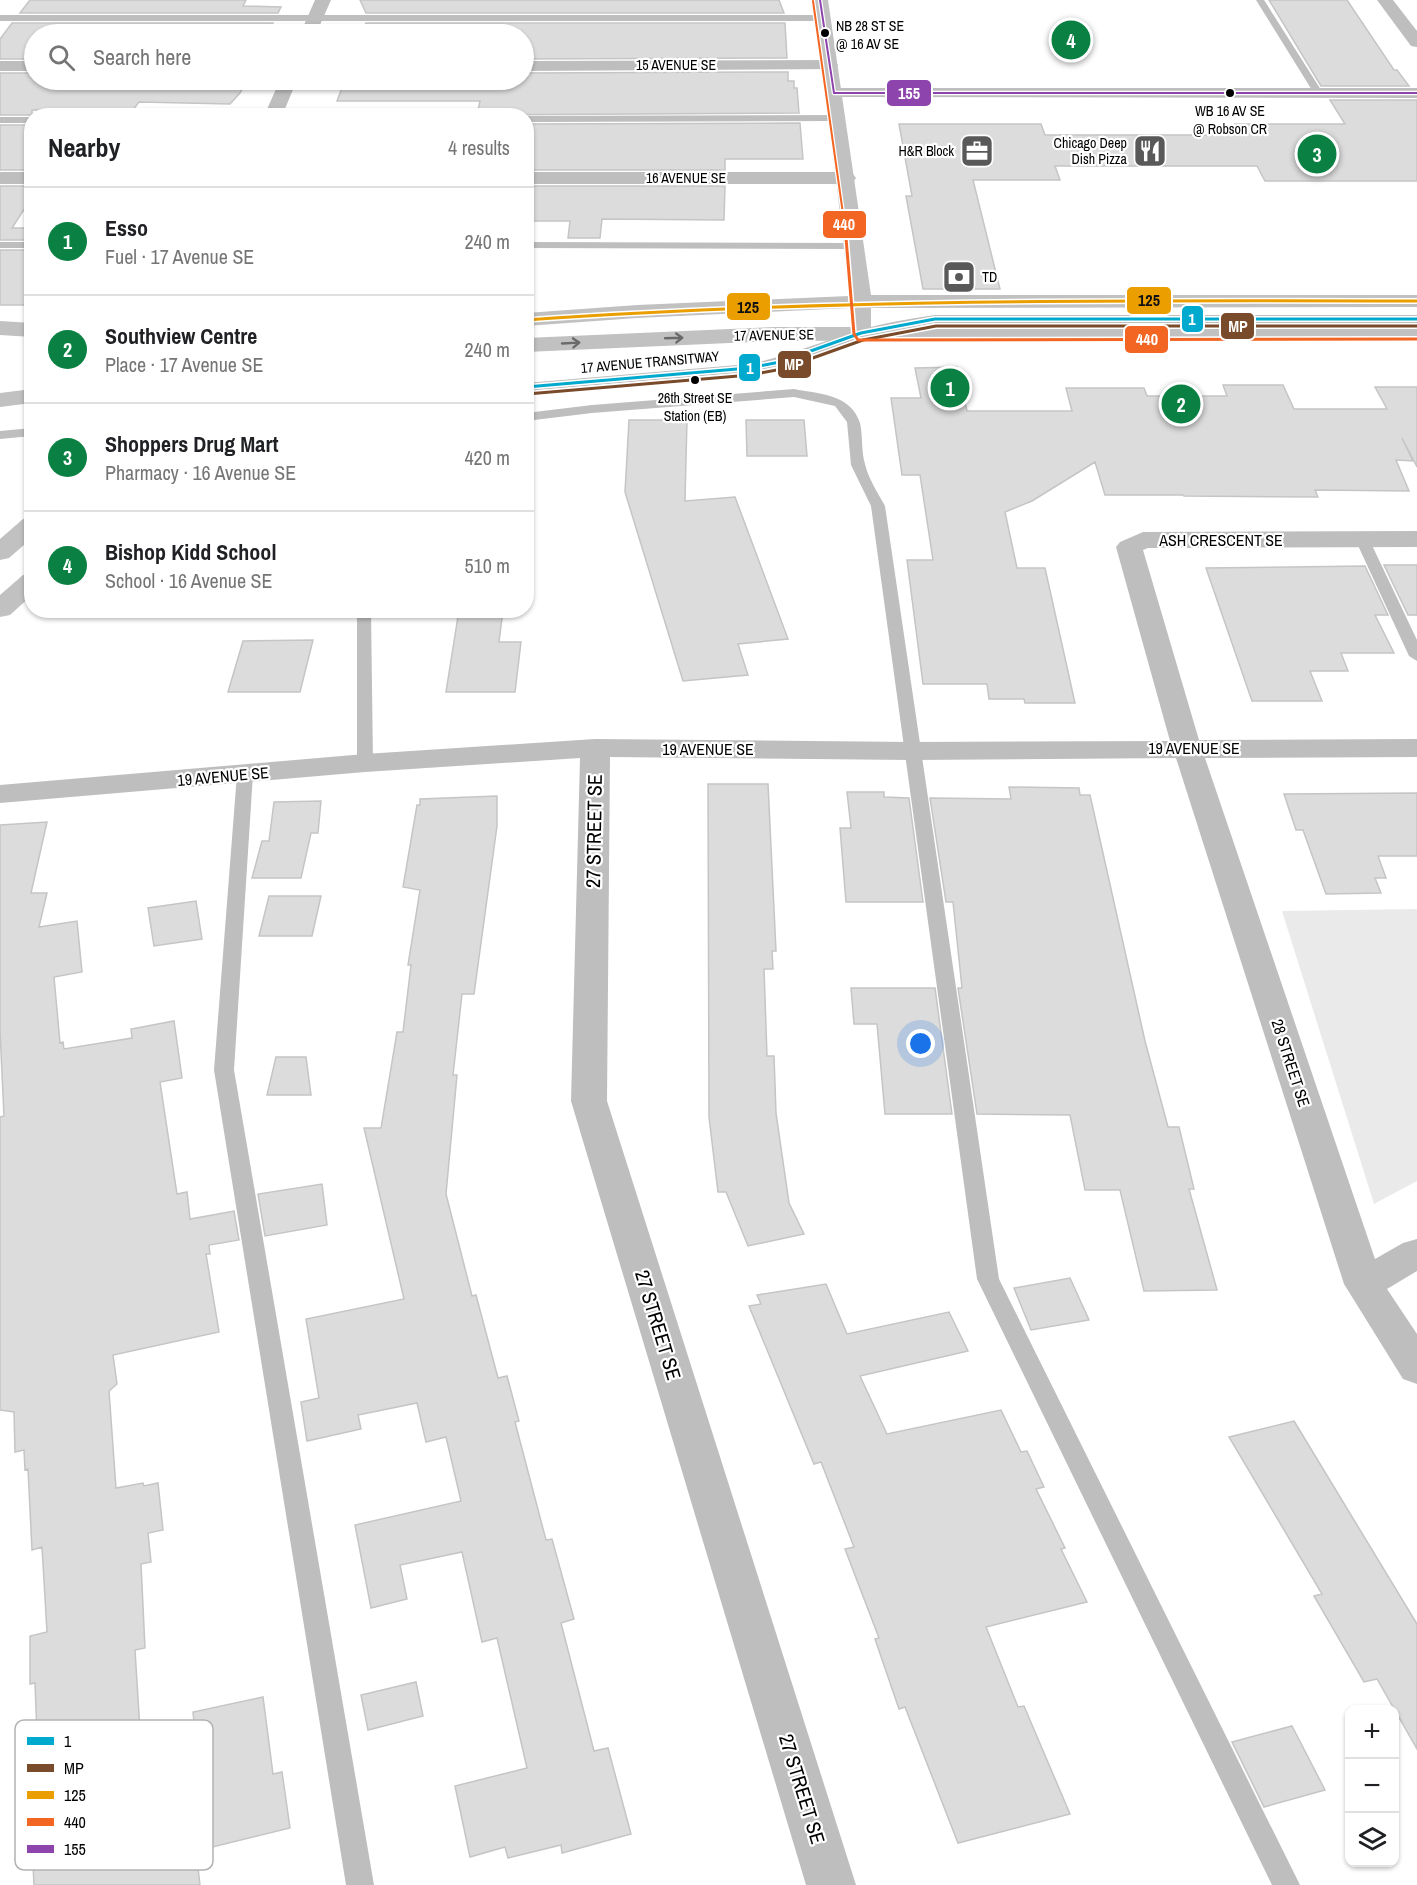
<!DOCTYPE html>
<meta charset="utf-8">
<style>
body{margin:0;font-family:"Archivo Narrow",sans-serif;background:#f6f6f6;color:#202124}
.controls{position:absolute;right:18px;bottom:18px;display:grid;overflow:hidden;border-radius:12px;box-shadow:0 2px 4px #0004}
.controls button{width:54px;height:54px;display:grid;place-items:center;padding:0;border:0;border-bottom:2px solid #e0e0e0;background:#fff;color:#202124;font:30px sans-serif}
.you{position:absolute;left:921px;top:1044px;width:21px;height:21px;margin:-15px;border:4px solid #fff;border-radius:50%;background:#1a73e8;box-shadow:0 0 0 9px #1a73e833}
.badge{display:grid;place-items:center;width:39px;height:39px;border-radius:50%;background:#0b8043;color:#fff;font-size:20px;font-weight:700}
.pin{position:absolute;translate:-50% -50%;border:3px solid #fff;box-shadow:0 2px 6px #0006}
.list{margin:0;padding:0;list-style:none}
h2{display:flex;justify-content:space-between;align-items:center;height:78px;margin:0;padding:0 24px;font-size:26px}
h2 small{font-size:20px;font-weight:400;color:#757577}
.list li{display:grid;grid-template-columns:39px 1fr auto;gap:18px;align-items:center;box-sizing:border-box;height:108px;padding:0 24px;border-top:2px solid #e0e0e0}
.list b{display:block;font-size:22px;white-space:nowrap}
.list p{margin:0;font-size:20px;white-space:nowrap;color:#757577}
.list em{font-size:20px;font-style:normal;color:#757577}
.icon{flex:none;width:33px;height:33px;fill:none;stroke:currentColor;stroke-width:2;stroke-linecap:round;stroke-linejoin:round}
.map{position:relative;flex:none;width:1417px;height:1885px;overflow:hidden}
.search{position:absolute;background:#fff;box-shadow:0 2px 4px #0004;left:24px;top:24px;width:510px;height:66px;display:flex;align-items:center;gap:15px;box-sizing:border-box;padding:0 21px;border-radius:33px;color:#757577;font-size:22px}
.panel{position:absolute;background:#fff;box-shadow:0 2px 4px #0004;left:24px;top:108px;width:510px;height:510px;border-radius:24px}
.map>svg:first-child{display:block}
.green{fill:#eaeaea}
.building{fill:#dcdcdc;stroke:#c5c5c5;stroke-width:1.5}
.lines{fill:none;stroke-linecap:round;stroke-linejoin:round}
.lane{fill:#bebebe;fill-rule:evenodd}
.street{fill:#bebebe;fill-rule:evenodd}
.secondary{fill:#c1c1c1;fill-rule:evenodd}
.bus-1-casing{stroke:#fff;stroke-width:6}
.bus-2-casing{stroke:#fff;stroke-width:6}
.bus-3-casing{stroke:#fff;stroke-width:6}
.bus-4-far1-casing{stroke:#fff;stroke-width:4.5}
.bus-4-casing{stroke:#fff;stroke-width:6}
.bus-5-casing{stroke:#fff;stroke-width:4.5}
.bus-1{stroke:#00a9ce;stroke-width:3}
.bus-2{stroke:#7a4b2a;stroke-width:3}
.bus-3{stroke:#eb9e00;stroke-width:3}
.bus-4-far1{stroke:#f26522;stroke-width:2}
.bus-4{stroke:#f26522;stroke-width:3}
.bus-5{stroke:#8e44ad;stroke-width:2}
.oneway{stroke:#6a6a6a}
.bus-dot{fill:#000;stroke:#fff;stroke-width:2}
.labels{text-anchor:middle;stroke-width:4.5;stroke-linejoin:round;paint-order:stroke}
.bus-label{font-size:14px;fill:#000;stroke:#fff}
.far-street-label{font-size:14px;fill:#000;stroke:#fff}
.far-poi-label{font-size:14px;fill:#000;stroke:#fff;text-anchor:end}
.street-label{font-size:16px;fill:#000;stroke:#fff}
.near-street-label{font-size:20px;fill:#000;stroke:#fff}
.key{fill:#fff;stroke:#b2b2b2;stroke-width:1.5}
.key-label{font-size:16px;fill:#000}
.line-badge{stroke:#fff;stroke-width:2}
.badge-label{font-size:16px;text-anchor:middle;font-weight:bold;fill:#fff}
.pale-badge-label{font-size:16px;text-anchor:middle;font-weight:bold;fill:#111}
</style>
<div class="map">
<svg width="1417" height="1885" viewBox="0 0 1417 1885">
<rect width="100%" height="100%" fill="#fff"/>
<path class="green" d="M1417,909v272l-43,23 -92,-293z"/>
<path class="building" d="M30,0h216l-3,6 38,1 -3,6h-258z
M360,0h419l5,13h-418z
M1269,0h78l47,70h3l12,16h-88z
M12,23h261l-5,11h-234v25h-34v-20z
M366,23h419l2,35 -263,1v-25h-162z
M788,72v9h6v7h3l2,25 -322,2 3,-14h-143l8,-21h179v-7z
M0,73h34v7h213l-7,13 -10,11 -91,-2 -6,8h-101v5h-32z
M1330,100h87v81h-152l-8,-15h-202l5,14h-87l27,109h-77l-17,-93h6l-13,-72h142l4,11h196l-6,-11h110z
M800,123l3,36h-78v11h-199v-46z
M0,125h32v45h-32z
M0,186h32v11l-20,31h20v12h-32z
M526,186h199l-1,34 -122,-1 -2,19h-32l2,-17h-44z
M0,250h32v42l-8,13h-24z
M957,367l10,44h105l-6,-23h78l3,8h80l-4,-11h60l11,24h93l-12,-22h42v80l-15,-29 11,23 -17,-1 13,31 -94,-1 3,7 -134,-1 -1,-1h-78l-10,-33 -63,39 -27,11 12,56h28l30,135h-50l-1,-4h-35l-2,-15h-64l-16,-124h26l-13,-85h-18l-11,-77h30l-6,-30z
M629,420h58l-2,81 50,-4 53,142 -50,5 10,31 -65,6 -58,-189z
M746,420h58l3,36h-60z
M1384,565h33v50h-9z
M1365,566l23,49h-13l19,38h-53l7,18h-38l12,30h-70l-46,-133z
M459,610h44l-4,32h22l-6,50h-69z
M313,640l-13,52h-72l15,-51z
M708,784h60l8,167h-4l1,18h-9l3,87h7l2,57 13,90 15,31 -56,12 -22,-54h-8l-9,-75z
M1009,787l70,1 1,7h10l55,246 23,86h11l15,62h-5l28,101 -73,1 -24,-101h-35l-15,-75 -93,-1 -19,-126h4l-9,-86h-7l-16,-104 81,1z
M847,792h37v5l25,1 14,104h-77l-6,-74h11z
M1417,793v63h-39l8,22h-11l6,15 -55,1 -23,-64h-7l-12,-36z
M497,796v30l-23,168h-12l-9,81h4l-11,119 26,102 4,-1 22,83 9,-2 12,45 -4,1 31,118 6,-1 22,80 -13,4 33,128 14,-3 23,86 -69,19 -1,-8 -53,13 -3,-11 -35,10 -15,-71 72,-18 -30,-130 -15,4 -20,-90 -62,13 7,34 -36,9 -16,-83 106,-24 -15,-64 -20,5 -9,-39 -59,12 3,14 -54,12 -6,-39 18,-4 -13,-79 98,-20 -40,-171h17l16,-96h6l8,-67h-3l12,-75 -17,-3 14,-82h3v-6z
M321,801l-3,32h-7l-10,45h-49l10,-37h7l5,-39z
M47,822l-16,71h16l-8,34 38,-6 5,51 -28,5 6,66 3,-1 1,7 68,-11 -1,-9 43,-8 8,57 -22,4 17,112 10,-2 3,27 44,-8 5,29 -30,5 1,9h-4l13,78 -106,23 4,29 -8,7 7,97 27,-5 1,3 14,-3 5,47 -15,3 3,29 -10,2 4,84 -10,2 5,80 -19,4 6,72 14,-4 1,17 60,-16 -9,-91 70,-15 10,77 9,-2 8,56 -94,23 4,34h-166l-2,-42 9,-2 -6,-158 -5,1v-48l17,-4 -5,-85 -10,3 -4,-81 -3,1 -1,-20 -9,2 -1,-40 -14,-2v-293l4,-1 -4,-85v-206z
M269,896h52l-9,40h-53z
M196,901l6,38 -48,7 -6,-38z
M851,988h84l17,126h-67l-8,-90h-23z
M276,1057h30l5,38h-44z
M322,1184l5,41 -62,11 -7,-42z
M1070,1278l19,42 -58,10 -17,-42z
M826,1284l21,50 102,-22 19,39 -108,25 27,58 114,-24 20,42 6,-1 17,36 -8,2 29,59 -4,1 26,53 -101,25 32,80 6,-1 46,108 -112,29 -53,-136 -6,2 -24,-70 4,-1 -34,-89 9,-2 -33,-85 -7,2 -65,-158 12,-2 -4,-9z
M1294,1421l123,203v125l-40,-70 -13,3 -50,-86 8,-2 -93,-157z
M416,1682l7,34 -55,14 -7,-35z
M1292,1726l33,64 -61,17 -32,-65z"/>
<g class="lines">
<path class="lane" d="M1256,0h8l59,93 -2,2h-6z
M0,15h822l4,3 -4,3h-822z
M526,116l312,-1 5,3 -5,3 -312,1z
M0,117h32v6h-32z
M0,242h32v6h-32z
M526,242l328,1 6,3 -6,3 -328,-1z
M935,315h482v8h-482l-70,13 -81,29 -35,7 -223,19v-8l223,-19c37,-7 71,-22 108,-33 25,-8 52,-12 78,-16z
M794,389c25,5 57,5 66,34 3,13 1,28 5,41 3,14 13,29 20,42l114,773 301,606h-28l-295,-606 -106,-773 -20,-41 -4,-43 -12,-16 -41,-9 -202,16 -66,8v-8l66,-8z
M32,428v8l-32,3v-8z
M1362,535l7,4 48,101v21l-8,-5 -54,-117z
M357,610h14l2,153 -8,5 -8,-5z
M245,769l8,5 -19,296 140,815h-28l-132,-815 23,-296z"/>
<path class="street" d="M315,0h16l-15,34h-16z
M1377,0h16l24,31v16l-6,-1z
M829,60l6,1 3,4 -3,4 -311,2v-10z
M0,61h34v10h-34z
M280,80h17l-15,36h-18z
M834,88h583v10l-589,-1 -3,-4 3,-4z
M0,172h32v12h-32z
M526,172h320l7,2 3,4 -3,4 -7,2h-320z
M1417,531v16l-269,1 -5,2 56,190 218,-1v18l-212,1 170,501 28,-16 14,-4v32l-30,18 30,45v50l-14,-5 -59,-95 -168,-526 -265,2 -301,-3 -3,344 249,784h-50l-235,-784 9,-343 -215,14 -365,31v-18l365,-31 230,-15 316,3 259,-1 -54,-194 4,-5 23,-10z"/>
<path class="secondary" d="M812,0h16l43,295h546v12l-546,1v19l546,-3v14l-641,3 -250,11v-14l250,-11h75l-1,-19 -213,10 -111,8v-13l111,-8 212,-9 -13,-118z
M0,321l32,2v14l-32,-2z
M32,389v14l-32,4v-14z
M32,516v22l-23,20 -9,2v-21l23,-20z
M32,573v22l-22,20 -10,2v-22l23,-20z"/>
<g class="bus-1-casing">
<path id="bus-1" d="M526,387l223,-19 31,-6 81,-29 74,-14h482"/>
</g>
<g class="bus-2-casing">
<path id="bus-2" d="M527,394l223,-19 32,-6 81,-29 73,-14h481"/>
</g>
<g class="bus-3-casing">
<path id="bus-3" d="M526,320c297,-21 594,-20 891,-19"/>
</g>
<g class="bus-4-far1-casing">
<path id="bus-4-far1" d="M813,1l32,227"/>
</g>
<g class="bus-4-casing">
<path id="bus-4" d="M845,226l9,108 4,6 559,-1"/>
</g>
<g class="bus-5-casing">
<path id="bus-5" d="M820,0l14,93h583"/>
</g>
<use href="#bus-1" class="bus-1"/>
<use href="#bus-2" class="bus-2"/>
<use href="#bus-3" class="bus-3"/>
<use href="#bus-4-far1" class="bus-4-far1"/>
<use href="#bus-4" class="bus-4"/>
<use href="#bus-5" class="bus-5"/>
</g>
<defs><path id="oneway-shaft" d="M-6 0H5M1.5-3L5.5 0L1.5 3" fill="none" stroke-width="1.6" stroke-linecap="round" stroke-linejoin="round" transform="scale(1.5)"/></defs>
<g class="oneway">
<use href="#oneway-shaft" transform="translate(674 338) rotate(-2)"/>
<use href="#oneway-shaft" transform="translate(571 343) rotate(-3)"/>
</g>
<defs>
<g id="office-square" transform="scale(1.725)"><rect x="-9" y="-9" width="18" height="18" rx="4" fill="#595959" stroke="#fff"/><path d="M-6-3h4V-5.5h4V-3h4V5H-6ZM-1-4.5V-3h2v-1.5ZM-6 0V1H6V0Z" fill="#fff"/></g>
<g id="restaurant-square" transform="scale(1.725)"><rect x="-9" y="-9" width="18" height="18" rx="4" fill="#595959" stroke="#fff"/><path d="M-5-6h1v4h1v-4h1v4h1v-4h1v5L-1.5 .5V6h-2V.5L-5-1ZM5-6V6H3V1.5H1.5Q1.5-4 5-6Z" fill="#fff"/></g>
<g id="bank-square" transform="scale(1.725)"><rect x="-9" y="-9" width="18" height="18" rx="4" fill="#595959" stroke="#fff"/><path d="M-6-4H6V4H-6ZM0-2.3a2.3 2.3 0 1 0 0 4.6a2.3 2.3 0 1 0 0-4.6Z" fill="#fff"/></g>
</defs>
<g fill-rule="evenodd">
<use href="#office-square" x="977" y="151"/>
<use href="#restaurant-square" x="1150" y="151"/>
<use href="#bank-square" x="959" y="277"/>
</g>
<g class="bus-dot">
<circle cx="825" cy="33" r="5"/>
<circle cx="1230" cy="93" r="5"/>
<circle cx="695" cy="380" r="5"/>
</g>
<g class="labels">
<g class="bus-label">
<text x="836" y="31" text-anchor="start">NB 28 ST SE<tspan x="836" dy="18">@ 16 AV SE</tspan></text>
<text x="1230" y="116">WB 16 AV SE<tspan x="1230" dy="18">@ Robson CR</tspan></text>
<text x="695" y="403">26th Street SE<tspan x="695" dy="18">Station (EB)</tspan></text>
</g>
<g class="far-street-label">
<text x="676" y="70">15 AVENUE SE</text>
<text x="686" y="183">16 AVENUE SE</text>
<text transform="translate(774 335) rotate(-1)" y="5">17 AVENUE SE</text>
<text transform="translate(650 362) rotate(-5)" y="5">17 AVENUE TRANSITWAY</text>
</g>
<g class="far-poi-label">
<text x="1127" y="148">Chicago Deep<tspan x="1127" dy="16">Dish Pizza</tspan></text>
<text x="954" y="156">H&amp;R Block</text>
<text x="982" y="282" text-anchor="start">TD</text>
</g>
<g class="street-label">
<text x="1221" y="546">ASH CRESCENT SE</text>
<text x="1194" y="754">19 AVENUE SE</text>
<text x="708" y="755">19 AVENUE SE</text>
<text transform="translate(223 776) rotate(-5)" y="6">19 AVENUE SE</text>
<text transform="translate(1291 1063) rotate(72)" y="6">28 STREET SE</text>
</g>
<g class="near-street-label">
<text transform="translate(594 831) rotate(-89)" y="7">27 STREET SE</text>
<text transform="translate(658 1325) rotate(73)" y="7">27 STREET SE</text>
<text transform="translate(802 1789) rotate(73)" y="7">27 STREET SE</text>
</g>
</g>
<rect x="15" y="1720" width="198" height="150" rx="9" class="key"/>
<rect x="27" y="1737" width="27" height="8" fill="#00a9ce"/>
<rect x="27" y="1764" width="27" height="8" fill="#7a4b2a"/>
<rect x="27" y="1791" width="27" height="8" fill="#eb9e00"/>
<rect x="27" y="1818" width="27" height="8" fill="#f26522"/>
<rect x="27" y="1845" width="27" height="8" fill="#8e44ad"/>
<g class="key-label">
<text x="64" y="1747">1</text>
<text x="64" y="1774">MP</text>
<text x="64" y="1801">125</text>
<text x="64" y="1828">440</text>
<text x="64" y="1855">155</text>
</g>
<g class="line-badge">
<rect x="886" y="79" width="46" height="28" rx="6" fill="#8e44ad"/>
<rect x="822" y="210" width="45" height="29" rx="6" fill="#f26522"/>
<rect x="1126" y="286" width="46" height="29" rx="6" fill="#eb9e00"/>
<rect x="726" y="292" width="45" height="29" rx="6" fill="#eb9e00"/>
<rect x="1181" y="305" width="23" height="28" rx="6" fill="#00a9ce"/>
<rect x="1220" y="312" width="35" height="28" rx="6" fill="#7a4b2a"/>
<rect x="1124" y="325" width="45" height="29" rx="6" fill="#f26522"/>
<rect x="777" y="350" width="35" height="29" rx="6" fill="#7a4b2a"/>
<rect x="738" y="353" width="23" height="29" rx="6" fill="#00a9ce"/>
</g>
<g class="badge-label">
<text x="909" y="99">155</text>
<text x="844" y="230">440</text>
<text x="1192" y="325">1</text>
<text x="1238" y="332">MP</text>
<text x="1147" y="345">440</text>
<text x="794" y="370">MP</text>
<text x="750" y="374">1</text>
</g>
<g class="pale-badge-label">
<text x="1149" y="306">125</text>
<text x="748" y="313">125</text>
</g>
</svg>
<div class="controls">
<button>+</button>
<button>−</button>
<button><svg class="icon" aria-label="layers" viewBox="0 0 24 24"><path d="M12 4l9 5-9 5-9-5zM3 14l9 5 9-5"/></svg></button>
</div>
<div class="you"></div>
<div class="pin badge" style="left:950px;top:388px">1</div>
<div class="pin badge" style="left:1181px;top:404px">2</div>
<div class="pin badge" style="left:1317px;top:154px">3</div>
<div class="pin badge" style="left:1071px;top:40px">4</div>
<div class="search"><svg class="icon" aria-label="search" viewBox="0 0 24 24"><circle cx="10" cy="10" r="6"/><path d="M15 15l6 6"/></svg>Search here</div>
<section class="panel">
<h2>Nearby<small>4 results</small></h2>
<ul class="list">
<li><span class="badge">1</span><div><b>Esso</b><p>Fuel · 17 Avenue SE</p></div><em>240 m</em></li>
<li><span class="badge">2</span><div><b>Southview Centre</b><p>Place · 17 Avenue SE</p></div><em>240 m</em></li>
<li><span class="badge">3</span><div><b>Shoppers Drug Mart</b><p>Pharmacy · 16 Avenue SE</p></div><em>420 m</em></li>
<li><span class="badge">4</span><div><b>Bishop Kidd School</b><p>School · 16 Avenue SE</p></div><em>510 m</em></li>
</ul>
</section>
</div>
